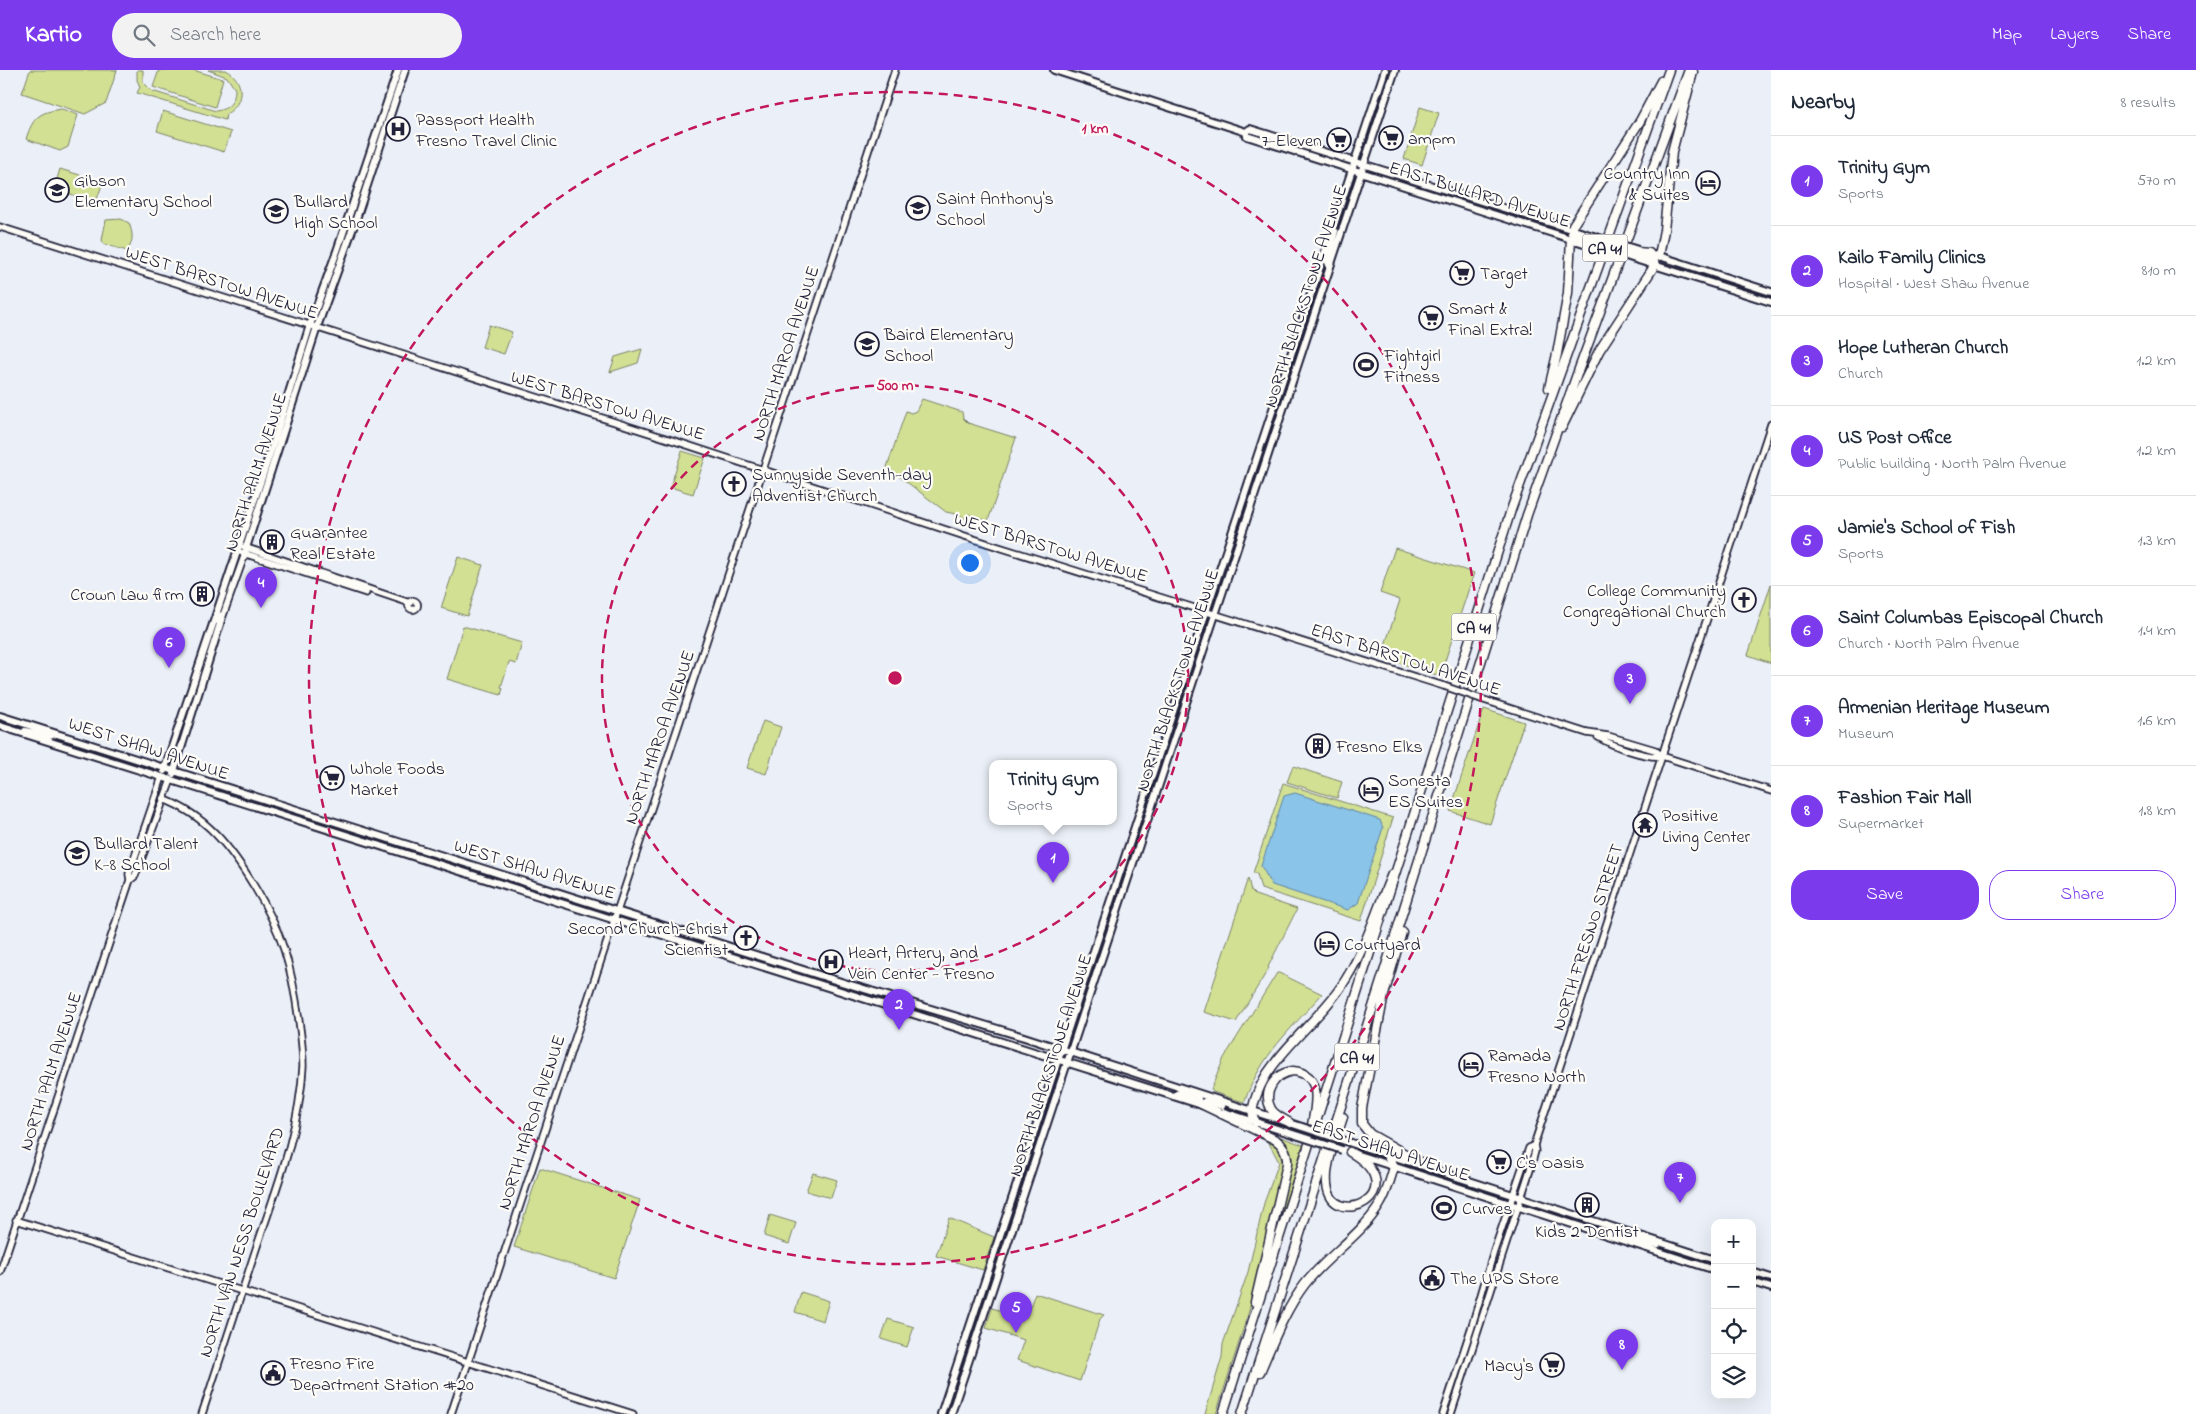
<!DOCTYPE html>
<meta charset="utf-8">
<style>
body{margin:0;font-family:"Indie Flower",sans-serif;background:#f2f2f3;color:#1f2937}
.controls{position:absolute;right:15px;bottom:15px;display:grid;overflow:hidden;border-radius:10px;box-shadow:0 5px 20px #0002}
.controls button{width:45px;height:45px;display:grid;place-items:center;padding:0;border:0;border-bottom:1px solid #e0e1e3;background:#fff;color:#1f2937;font:25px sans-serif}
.you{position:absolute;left:969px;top:492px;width:18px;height:18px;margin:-12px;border:4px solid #fff;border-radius:50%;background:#1a73e8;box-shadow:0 0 0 8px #1a73e833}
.badge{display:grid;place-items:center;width:32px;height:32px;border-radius:50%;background:#7c3aed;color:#fff;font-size:16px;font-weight:700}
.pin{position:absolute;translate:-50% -41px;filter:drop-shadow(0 1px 2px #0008)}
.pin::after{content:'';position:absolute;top:26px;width:18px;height:15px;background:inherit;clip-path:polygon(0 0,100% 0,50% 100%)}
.popup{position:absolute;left:989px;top:690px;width:128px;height:65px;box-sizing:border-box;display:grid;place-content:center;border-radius:10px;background:#fff;filter:drop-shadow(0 1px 4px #0005);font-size:16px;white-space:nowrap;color:#747a83}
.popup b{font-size:19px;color:#1f2937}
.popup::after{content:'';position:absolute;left:50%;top:100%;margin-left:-10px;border:10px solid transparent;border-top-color:#fff}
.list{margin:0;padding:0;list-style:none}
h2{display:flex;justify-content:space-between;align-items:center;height:65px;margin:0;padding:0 20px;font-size:21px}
h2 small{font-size:16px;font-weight:400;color:#747a83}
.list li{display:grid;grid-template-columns:32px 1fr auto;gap:15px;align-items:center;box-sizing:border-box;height:90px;padding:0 20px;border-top:1px solid #e0e1e3}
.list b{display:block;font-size:19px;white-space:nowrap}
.list p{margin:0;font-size:16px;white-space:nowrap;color:#747a83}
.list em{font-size:16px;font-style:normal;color:#747a83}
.actions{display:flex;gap:10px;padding:15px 20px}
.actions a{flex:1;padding:11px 0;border:1px solid #7c3aed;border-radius:20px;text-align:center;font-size:18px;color:#7c3aed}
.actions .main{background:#7c3aed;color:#fff}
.icon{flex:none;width:28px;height:28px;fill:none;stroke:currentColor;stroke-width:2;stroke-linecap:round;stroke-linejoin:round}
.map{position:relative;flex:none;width:1771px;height:1344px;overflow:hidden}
header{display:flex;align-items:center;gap:30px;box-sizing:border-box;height:70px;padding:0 25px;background:#7c3aed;color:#fff}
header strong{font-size:24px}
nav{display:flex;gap:28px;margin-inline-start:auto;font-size:18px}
.search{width:350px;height:45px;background:#f2f2f3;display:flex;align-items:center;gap:12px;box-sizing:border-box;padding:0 18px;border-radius:28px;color:#747a83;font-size:19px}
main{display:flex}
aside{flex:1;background:#fff}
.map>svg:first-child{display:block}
.green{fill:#d2e093;stroke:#7a8167}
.water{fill:#8ac4e9;stroke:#6083a3}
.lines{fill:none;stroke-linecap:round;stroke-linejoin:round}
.secondary-casing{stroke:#22223b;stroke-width:9}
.primary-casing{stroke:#22223b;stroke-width:10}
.highway-casing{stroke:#22223b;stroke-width:11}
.secondary{stroke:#fdfcf7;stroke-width:5.5}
.primary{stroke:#fdfcf7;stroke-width:6}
.highway{stroke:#fdfcf7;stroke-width:8}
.secondary-bridge-casing{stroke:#22223b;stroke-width:9;stroke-linecap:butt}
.primary-bridge-casing{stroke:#22223b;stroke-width:10;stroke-linecap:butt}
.highway-bridge-casing{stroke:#22223b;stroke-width:11;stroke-linecap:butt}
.secondary-bridge{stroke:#fdfcf7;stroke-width:5.5}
.primary-bridge{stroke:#fdfcf7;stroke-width:6}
.highway-bridge{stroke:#fdfcf7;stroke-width:8}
.ring{fill:none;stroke:#c2185b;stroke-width:2.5;stroke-dasharray:9 6}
.labels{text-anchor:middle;stroke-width:4.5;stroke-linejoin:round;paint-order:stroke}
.shield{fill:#fdfcf7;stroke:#646373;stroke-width:1}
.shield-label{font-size:16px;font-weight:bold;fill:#22223b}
.poi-label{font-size:18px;fill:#22223b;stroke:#fdfcf7;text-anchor:start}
.street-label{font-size:18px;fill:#22223b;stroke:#fdfcf7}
.centre{fill:#c2185b;stroke:#fdfcf7;stroke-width:2.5}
.ring-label{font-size:15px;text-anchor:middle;font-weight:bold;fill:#c2185b;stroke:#fdfcf7;stroke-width:4.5;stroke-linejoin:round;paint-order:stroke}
</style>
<header>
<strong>Kartio</strong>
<div class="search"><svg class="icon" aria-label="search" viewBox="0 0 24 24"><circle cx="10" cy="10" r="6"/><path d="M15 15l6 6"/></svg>Search here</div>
<nav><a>Map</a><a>Layers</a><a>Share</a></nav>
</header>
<main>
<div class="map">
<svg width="1771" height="1344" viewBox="0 0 1771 1344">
<rect width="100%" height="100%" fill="#ebf0f8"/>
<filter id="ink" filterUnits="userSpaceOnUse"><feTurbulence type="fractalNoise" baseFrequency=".02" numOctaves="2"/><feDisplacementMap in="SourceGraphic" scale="10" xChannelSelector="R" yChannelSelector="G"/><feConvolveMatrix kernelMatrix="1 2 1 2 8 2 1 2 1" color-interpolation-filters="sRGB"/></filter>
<g filter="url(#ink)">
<path class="green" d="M30,0h87l-11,33 -21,11 -63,-21z
M137,0h6v12l9,9 64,20c13,-2 19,-9 19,-22l-8,-12 -19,-7h18c19,10 19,34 0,44l-1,6 -88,-27 3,-6 -3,-7z
M159,0h34l30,9 -8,28 -62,-20z
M1420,37l19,6 -17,52 -18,-6z
M62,39l16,6 -10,32 -8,4 -34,-12c7,-22 13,-27 36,-30z
M163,41l68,21 -7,20 -67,-21z
M60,99l43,13 -7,20 -42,-13z
M121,149l8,4c4,11 5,18 -2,28l-23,-7 -2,-4 4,-20z
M489,255l23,7 -8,22 -22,-7z
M642,279l-4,14 -28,9 5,-15z
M922,329l40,13 1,6 5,5 48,15 -28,83 -20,-7 -2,5 -6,-4 -14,-3 -59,-45 19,-56 5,2 5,-2z
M682,381l23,7 -12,36 -23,-7z
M1395,478l79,25 -34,103 -59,-19 19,-57 -20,-7z
M458,487l25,8 -16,51 -26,-8z
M1771,514v79l-23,-8z
M463,556l59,17 -6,21 -7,-2 -8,25 2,1 -2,7 -54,-16z
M1484,639l40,13 -34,102 -40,-13z
M763,651l18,6 -15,47 -19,-6z
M1293,696l49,16 -5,16 -50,-16z
M1283,713l110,35 -32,103 -100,-32 -4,-15 -4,-1z
M1248,808l3,13 4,4 42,14 -29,58 1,1 -33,54 -32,-10z
M1277,903h2l43,21c-30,34 -62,62 -77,107l-2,1 -30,-10 -2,-3 13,-31z
M1275,1065l28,10 -24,78 -3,-1 15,-65 -5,-12z
M1264,1069l14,9 5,16 -34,147 -33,103h-11l17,-57 1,-13 25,-72 16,-69 15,-41 -9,-17z
M540,1098l100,32 -26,78 -100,-31z
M813,1103l24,7 -6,18 -25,-7z
M770,1145l26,8 -7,21 -25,-8z
M949,1148l45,19 -11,33 -47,-14z
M801,1222l28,9 -6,20 -28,-9z
M1035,1223l69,22 -4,4 -20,62 -63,-21 7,-20 -38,-12 6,-20 34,10z
M888,1249l26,8 -7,20 -26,-8z"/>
<path class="water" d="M1295,723l85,27 3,8 -25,75 -10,7 -76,-25 -11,-19 23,-70z"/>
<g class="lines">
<g class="secondary-casing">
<path id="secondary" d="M0,157l681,216 305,100 458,143
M244,477l166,56
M237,481l129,42
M408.5 535a4.5 4.5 0 1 1 9 0a4.5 4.5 0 1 1-9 0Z
M220,554l26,-73
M1481,629l106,34 21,3 47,14 7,6 109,35
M1598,667c15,9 47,21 64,19
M163,729c43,16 68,49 91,87 28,45 38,82 45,135 2,14 4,30 4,45 -3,63 -27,124 -47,183 -18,55 -36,110 -54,165
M130,810l5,-4 36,-96
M16,1150l617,194
M0,1202l130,-392 -1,-6 33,-97
M451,1344l444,-1344
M1443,1344l28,-85 23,-78 35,-103 5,-3
M1451,1344l79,-244 5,-19 -1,-6 237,-721"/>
</g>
<g class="primary-casing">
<path id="primary" d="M1054,0l192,62 4,-3 343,107
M1246,62l1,4 343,109
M1656,185l115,37
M1635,189l136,43
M1330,197l-3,-7 8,-29
M246,478l71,-221 38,-105 50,-152
M0,646l841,266 183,55 278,90
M0,656l1205,380
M25,661l25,5 6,-2
M164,701l111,-333 35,-113 27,-74 61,-181
M173,704l47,-150 -2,-4 1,-5
M1173,1026l6,-3 19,6
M1200,1034l6,-3 16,5
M1224,1042l75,24
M1345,1071l370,119
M1355,1084l360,116
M1600,1160l25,6 5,-3
M1625,1170l7,-2 26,7
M1752,1202l19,6
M1752,1212l19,6
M941,1344l444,-1344
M951,1344l444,-1344"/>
</g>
<g class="highway-casing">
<path id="highway" d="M1576,170l-4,-7 1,-8 67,-104 21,-40
M1636,186l14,3 9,-3 5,-26 8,-78 21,-80
M1549,318l8,-34 11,-61 3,-54 7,-3 14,4
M1562,357l37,-76 56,-86 -2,-7 -4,-5 -12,-1
M1402,862l-18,63 -22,113v16l8,10 60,34
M1201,1034l75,36c8,6 12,14 11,24l-32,138
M1343,1047c-6,20 -18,45 -16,67 5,50 90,7 23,-32
M1256,1052c-11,-10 8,-45 16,-55 22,-31 54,-55 74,-88 20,-32 31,-70 46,-105
M1290,1053c-6,-4 -15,-7 -19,-14 -9,-17 4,-36 22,-38 30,3 23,33 19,54
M1260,1302c13,-30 25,-62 45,-88 22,-28 55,-48 74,-78 8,-12 11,-26 15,-39l-7,-12
M1223,1344l288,-904 158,-440
M1242,1344l131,-407 154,-492 49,-138 113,-307"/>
</g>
<use href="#secondary" class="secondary"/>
<use href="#primary" class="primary"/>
<use href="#highway" class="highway"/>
<g class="secondary-bridge-casing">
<path id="secondary-bridge" d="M1444,616l37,13"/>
</g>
<g class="primary-bridge-casing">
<path id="primary-bridge" d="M1593,166l45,14
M1620,184l15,5
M1302,1057l43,14
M1299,1066l43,14"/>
</g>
<g class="highway-bridge-casing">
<path id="highway-bridge" d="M1590,173l46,12"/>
</g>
<use href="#secondary-bridge" class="secondary-bridge"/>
<use href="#primary-bridge" class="primary-bridge"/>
<use href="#highway-bridge" class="highway-bridge"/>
</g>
</g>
<g class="ring">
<circle cx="895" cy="608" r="293"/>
<circle cx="895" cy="608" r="586"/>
</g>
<defs>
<g id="hospital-ring" transform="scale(1.25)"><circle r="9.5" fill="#fdfcf7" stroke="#22223b" stroke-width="1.5"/><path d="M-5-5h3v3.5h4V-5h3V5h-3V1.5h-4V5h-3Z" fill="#22223b"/></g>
<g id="supermarket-ring" transform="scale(1.25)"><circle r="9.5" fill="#fdfcf7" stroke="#22223b" stroke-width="1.5"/><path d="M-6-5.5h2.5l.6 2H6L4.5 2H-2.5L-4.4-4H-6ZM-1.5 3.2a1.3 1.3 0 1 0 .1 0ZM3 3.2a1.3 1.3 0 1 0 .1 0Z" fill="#22223b"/></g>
<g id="hotel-ring" transform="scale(1.25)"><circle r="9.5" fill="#fdfcf7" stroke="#22223b" stroke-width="1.5"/><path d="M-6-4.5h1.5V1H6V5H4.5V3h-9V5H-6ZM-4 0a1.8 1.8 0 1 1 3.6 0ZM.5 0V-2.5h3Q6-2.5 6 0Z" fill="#22223b"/></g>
<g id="school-ring" transform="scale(1.25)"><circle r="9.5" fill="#fdfcf7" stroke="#22223b" stroke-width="1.5"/><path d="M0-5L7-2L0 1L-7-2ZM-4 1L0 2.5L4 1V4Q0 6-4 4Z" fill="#22223b"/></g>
<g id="stadium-ring" transform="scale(1.25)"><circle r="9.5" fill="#fdfcf7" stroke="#22223b" stroke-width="1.5"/><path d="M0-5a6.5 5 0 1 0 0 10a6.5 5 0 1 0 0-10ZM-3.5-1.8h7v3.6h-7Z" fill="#22223b"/></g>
<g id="church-ring" transform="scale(1.25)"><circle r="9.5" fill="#fdfcf7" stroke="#22223b" stroke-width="1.5"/><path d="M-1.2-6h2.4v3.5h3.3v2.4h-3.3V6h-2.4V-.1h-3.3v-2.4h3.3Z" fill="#22223b"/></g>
<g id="building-ring" transform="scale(1.25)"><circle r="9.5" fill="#fdfcf7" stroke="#22223b" stroke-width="1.5"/><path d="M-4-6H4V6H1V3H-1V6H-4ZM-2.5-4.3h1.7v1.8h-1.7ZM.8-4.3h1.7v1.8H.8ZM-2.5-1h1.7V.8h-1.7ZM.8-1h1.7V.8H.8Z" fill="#22223b"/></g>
<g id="temple-ring" transform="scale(1.25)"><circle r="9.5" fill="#fdfcf7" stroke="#22223b" stroke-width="1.5"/><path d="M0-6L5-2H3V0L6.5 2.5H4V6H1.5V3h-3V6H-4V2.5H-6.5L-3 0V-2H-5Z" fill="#22223b"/></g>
<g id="civic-ring" transform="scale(1.25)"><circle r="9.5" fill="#fdfcf7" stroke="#22223b" stroke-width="1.5"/><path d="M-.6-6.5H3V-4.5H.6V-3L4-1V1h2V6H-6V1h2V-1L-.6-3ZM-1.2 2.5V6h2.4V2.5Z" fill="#22223b"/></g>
</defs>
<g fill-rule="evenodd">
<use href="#hospital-ring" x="398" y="59"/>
<use href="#supermarket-ring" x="1391" y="68"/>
<use href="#supermarket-ring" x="1339" y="70"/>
<use href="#hotel-ring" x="1708" y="113"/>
<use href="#school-ring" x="57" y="120"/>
<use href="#school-ring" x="918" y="138"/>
<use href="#school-ring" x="276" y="141"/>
<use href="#supermarket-ring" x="1462" y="203"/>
<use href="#supermarket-ring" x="1431" y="248"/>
<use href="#school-ring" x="867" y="274"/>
<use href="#stadium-ring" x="1366" y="295"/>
<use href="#church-ring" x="734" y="414"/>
<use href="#building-ring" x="272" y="472"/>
<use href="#building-ring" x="202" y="524"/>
<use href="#church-ring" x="1744" y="530"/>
<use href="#building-ring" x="1318" y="676"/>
<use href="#supermarket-ring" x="332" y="708"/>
<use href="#hotel-ring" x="1371" y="720"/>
<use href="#temple-ring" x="1645" y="755"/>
<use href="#school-ring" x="77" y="783"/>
<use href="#church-ring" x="746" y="868"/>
<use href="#hotel-ring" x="1327" y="874"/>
<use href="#hospital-ring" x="831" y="892"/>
<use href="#hotel-ring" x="1471" y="995"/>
<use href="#supermarket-ring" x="1499" y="1092"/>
<use href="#building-ring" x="1587" y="1135"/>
<use href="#stadium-ring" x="1444" y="1138"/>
<use href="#civic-ring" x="1432" y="1208"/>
<use href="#supermarket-ring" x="1552" y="1295"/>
<use href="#civic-ring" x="273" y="1303"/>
</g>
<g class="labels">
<g class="shield">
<rect x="1582.5" y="164.5" width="45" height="27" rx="4"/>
<rect x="1451.5" y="543.5" width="45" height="27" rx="4"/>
<rect x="1334.5" y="973.5" width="45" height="27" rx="4"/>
</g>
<g class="shield-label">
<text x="1605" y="184">CA 41</text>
<text x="1474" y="563">CA 41</text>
<text x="1357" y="993">CA 41</text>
</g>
<g class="poi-label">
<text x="416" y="55">Passport Health<tspan x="416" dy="21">Fresno Travel Clinic</tspan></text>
<text x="1408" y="74">ampm</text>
<text x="1322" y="76" text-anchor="end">7-Eleven</text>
<text x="1690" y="109" text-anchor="end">Country Inn<tspan x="1690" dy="21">&amp; Suites</tspan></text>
<text x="74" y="116">Gibson<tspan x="74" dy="21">Elementary School</tspan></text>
<text x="936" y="134">Saint Anthony's<tspan x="936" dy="21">School</tspan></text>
<text x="294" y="137">Bullard<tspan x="294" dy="21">High School</tspan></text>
<text x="1480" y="209">Target</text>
<text x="1448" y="244">Smart &amp;<tspan x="1448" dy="21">Final Extra!</tspan></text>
<text x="884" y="270">Baird Elementary<tspan x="884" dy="21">School</tspan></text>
<text x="1384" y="291">Fightgirl<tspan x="1384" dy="21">Fitness</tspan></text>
<text x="752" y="410">Sunnyside Seventh-day<tspan x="752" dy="21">Adventist Church</tspan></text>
<text x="290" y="468">Guarantee<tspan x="290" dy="21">Real Estate</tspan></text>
<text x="1726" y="526" text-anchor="end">College Community<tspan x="1726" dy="21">Congregational Church</tspan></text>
<text x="184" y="530" text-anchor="end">Crown Law firm</text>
<text x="1336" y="682">Fresno Elks</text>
<text x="350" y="704">Whole Foods<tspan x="350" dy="21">Market</tspan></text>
<text x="1388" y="716">Sonesta<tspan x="1388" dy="21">ES Suites</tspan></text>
<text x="1662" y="751">Positive<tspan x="1662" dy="21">Living Center</tspan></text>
<text x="94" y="779">Bullard Talent<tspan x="94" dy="21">K-8 School</tspan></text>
<text x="728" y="864" text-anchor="end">Second Church-Christ<tspan x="728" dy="21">Scientist</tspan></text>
<text x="1344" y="880">Courtyard</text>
<text x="848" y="888">Heart, Artery, and<tspan x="848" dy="21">Vein Center - Fresno</tspan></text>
<text x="1488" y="991">Ramada<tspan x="1488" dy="21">Fresno North</tspan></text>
<text x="1516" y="1098">C's Oasis</text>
<text x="1462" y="1144">Curves</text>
<text x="1587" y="1167" text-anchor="middle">Kids 2 Dentist</text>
<text x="1450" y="1214">The UPS Store</text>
<text x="290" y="1299">Fresno Fire<tspan x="290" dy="21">Department Station #20</tspan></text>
<text x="1534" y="1301" text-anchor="end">Macy's</text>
</g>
<g class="street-label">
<text transform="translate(1480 124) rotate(17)" y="6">EAST BULLARD AVENUE</text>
<text transform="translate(222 212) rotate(18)" y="6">WEST BARSTOW AVENUE</text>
<text transform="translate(1305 226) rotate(-72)" y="6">NORTH BLACKSTONE AVENUE</text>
<text transform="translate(785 283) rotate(-72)" y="6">NORTH MAROA AVENUE</text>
<text transform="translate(608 335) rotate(17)" y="6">WEST BARSTOW AVENUE</text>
<text transform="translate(255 402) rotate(-72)" y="6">NORTH PALM AVENUE</text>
<text transform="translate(1051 477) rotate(17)" y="6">WEST BARSTOW AVENUE</text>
<text transform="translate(1406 589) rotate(18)" y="6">EAST BARSTOW AVENUE</text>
<text transform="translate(1177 610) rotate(-72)" y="6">NORTH BLACKSTONE AVENUE</text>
<text transform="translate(659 667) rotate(-71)" y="6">NORTH MAROA AVENUE</text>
<text transform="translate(149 678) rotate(18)" y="6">WEST SHAW AVENUE</text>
<text transform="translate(535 799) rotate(17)" y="6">WEST SHAW AVENUE</text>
<text transform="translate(1587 867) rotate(-72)" y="6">NORTH FRESNO STREET</text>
<text transform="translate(1050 995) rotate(-72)" y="6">NORTH BLACKSTONE AVENUE</text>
<text transform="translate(50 1001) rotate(-72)" y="6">NORTH PALM AVENUE</text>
<text transform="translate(531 1052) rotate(-72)" y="6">NORTH MAROA AVENUE</text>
<text transform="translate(1391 1080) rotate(18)" y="6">EAST SHAW AVENUE</text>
<text transform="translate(241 1172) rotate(-72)" y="6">NORTH VAN NESS BOULEVARD</text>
</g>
</g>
<circle cx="895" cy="608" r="8" class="centre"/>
<g class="ring-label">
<text x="1095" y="63">1 km</text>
<text x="895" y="320">500 m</text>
</g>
</svg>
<div class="controls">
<button>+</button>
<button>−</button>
<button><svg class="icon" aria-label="locate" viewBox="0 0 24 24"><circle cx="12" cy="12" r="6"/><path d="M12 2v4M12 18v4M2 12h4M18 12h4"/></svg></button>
<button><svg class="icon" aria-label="layers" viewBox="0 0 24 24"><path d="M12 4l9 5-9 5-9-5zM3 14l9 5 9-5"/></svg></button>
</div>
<div class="you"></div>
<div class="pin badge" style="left:1053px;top:813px">1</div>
<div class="popup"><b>Trinity Gym</b>Sports</div>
<div class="pin badge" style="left:899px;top:960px">2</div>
<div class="pin badge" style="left:1630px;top:634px">3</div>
<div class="pin badge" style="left:261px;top:538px">4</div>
<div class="pin badge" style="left:1016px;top:1263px">5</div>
<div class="pin badge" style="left:169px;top:598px">6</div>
<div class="pin badge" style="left:1680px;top:1133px">7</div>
<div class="pin badge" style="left:1622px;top:1300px">8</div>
</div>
<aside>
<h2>Nearby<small>8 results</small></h2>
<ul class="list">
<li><span class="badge">1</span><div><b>Trinity Gym</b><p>Sports</p></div><em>570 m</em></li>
<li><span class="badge">2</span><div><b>Kailo Family Clinics</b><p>Hospital · West Shaw Avenue</p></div><em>810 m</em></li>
<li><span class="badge">3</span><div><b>Hope Lutheran Church</b><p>Church</p></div><em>1.2 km</em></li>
<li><span class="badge">4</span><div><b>US Post Office</b><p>Public building · North Palm Avenue</p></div><em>1.2 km</em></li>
<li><span class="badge">5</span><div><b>Jamie's School of Fish</b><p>Sports</p></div><em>1.3 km</em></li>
<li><span class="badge">6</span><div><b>Saint Columbas Episcopal Church</b><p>Church · North Palm Avenue</p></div><em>1.4 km</em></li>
<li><span class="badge">7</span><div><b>Armenian Heritage Museum</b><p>Museum</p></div><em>1.6 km</em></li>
<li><span class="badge">8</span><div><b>Fashion Fair Mall</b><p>Supermarket</p></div><em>1.8 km</em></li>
</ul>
<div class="actions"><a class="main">Save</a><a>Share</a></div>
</aside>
</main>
